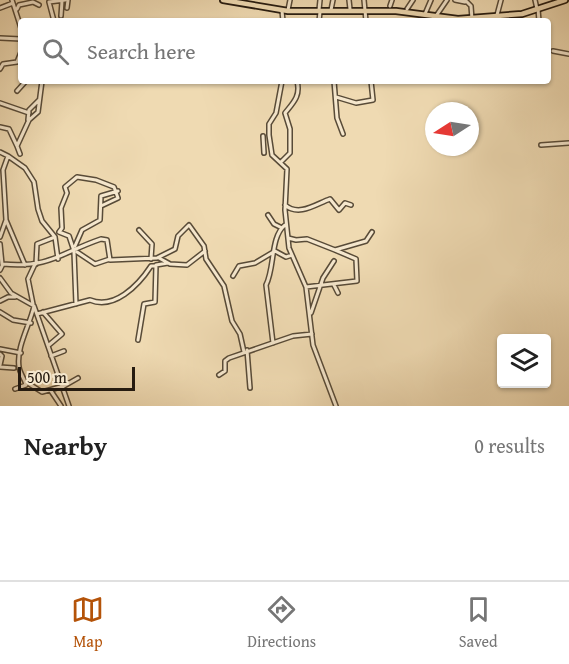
<!DOCTYPE html>
<style>
body{margin:0;font-family:"Gentium Book Plus",serif;background:#f6f6f6;color:#222}
.controls{position:absolute;right:18px;bottom:18px;display:grid;overflow:hidden;border-radius:6px;box-shadow:0 2px 4px #0004}
.controls button{width:54px;height:54px;display:grid;place-items:center;padding:0;border:0;border-bottom:2px solid #e0e0e0;background:#fff;color:#222;font:30px sans-serif}
.compass{position:absolute;left:425px;top:102px;width:54px;height:54px;border-radius:50%;background:#fff;box-shadow:0 2px 4px #0004;rotate:258deg}
.scale{position:absolute;left:18px;bottom:15px;width:117px;box-sizing:border-box;padding-left:6px;border:3px solid #261b10;border-top:0;font-size:16px;line-height:21px;white-space:nowrap;color:#261b10;-webkit-text-stroke:4px #f5e7cd;paint-order:stroke}
.list{margin:0;padding:0;list-style:none}
h2{display:flex;justify-content:space-between;align-items:center;height:78px;margin:0;padding:0 24px;font-size:26px}
h2 small{font-size:20px;font-weight:400;color:#767676}
.icon{flex:none;width:33px;height:33px;fill:none;stroke:currentColor;stroke-width:2;stroke-linecap:round;stroke-linejoin:round}
.map{position:relative;flex:none;width:569px;height:406px;overflow:hidden}
.search{position:absolute;background:#fff;box-shadow:0 2px 4px #0004;left:18px;right:18px;top:18px;height:66px;display:flex;align-items:center;gap:15px;box-sizing:border-box;padding:0 21px;border-radius:6px;color:#767676;font-size:22px}
.sheet{height:174px;background:#fff}
nav{display:flex;justify-content:space-around;align-items:center;box-sizing:border-box;height:84px;border-top:2px solid #e0e0e0;background:#fff;font-size:16px;color:#767676}
nav a{display:grid;justify-items:center;gap:3px}
nav .on{color:#b45309}
.map>svg:first-child{display:block}
.lines{fill:none;stroke-linecap:round;stroke-linejoin:round}
.minor-casing{stroke:#584b38;stroke-width:6}
.major-casing{stroke:#261b10;stroke-width:8}
.minor{stroke:#f5e7cd;stroke-width:3}
.major{stroke:#efdab2;stroke-width:4.5}
</style>
<div class="map">
<svg width="569" height="406" viewBox="0 0 569 406">
<rect width="100%" height="100%" fill="#efdab2"/>
<filter id="stains"><feTurbulence type="fractalNoise" baseFrequency=".00333" numOctaves="4"/><feColorMatrix values="0 0 0 0 .2 0 0 0 0 .09 0 0 0 0 .02 0 0 0 .5 -.17"/></filter>
<radialGradient id="worn" r=".72"><stop offset=".6" stop-color="#630" stop-opacity="0"/><stop offset="1" stop-color="#630" stop-opacity=".3"/></radialGradient>
<g class="lines">
<g class="minor-casing">
<path id="minor" d="M12,0l9,28
M349,0l1,9
M364,0l2,21
M455,0l10,2
M465,0l6,6 1,13
M535,0l2,9
M49,2l5,19
M49,2l16,-2
M390,6l2,-6
M0,8l13,-5
M67,8l1,-8
M17,9l2,-4 14,-3 6,3
M407,9l6,-9
M538,9l1,12
M288,10l2,-10
M319,10l1,-10
M331,10l2,-10
M282,11l1,10
M425,14l6,-14
M497,15l4,-15
M61,16l1,-15
M436,16l11,-16
M319,21l1,-9
M0,38l21,1
M553,51l16,3
M0,69l3,-5 14,-2 4,-10
M282,81l-6,32 -7,11v11l3,20 15,14 -2,41 4,38 17,39 7,58 23,61
M334,81l3,37 6,16
M17,91l9,-10
M336,97l20,6 17,-3 -2,-19
M0,103l29,10
M28,120l1,-10 10,-10
M0,127l9,2 8,17
M263,136l1,17
M541,145l28,-2
M0,152l8,4 -5,14 3,50 -6,17
M20,154l-3,-8 12,-26 9,-8 4,-31
M8,156l17,12 9,14 4,27 4,12 13,16 3,22
M281,162l9,-9v-24l-5,-16c8,-10 16,-17 12,-32
M285,205c14,12 31,-1 45,-6l9,11 6,-7 6,2
M268,215l6,9 8,4
M6,220l19,45
M139,230l13,14 -1,15
M288,238l8,2 11,-1 28,11 31,-9 6,-9
M0,244l2,20
M75,246l7,-16 18,-10 1,-24 17,-5
M74,251l-5,-15 -10,-4 3,-4 -1,-20 6,-15 -2,-6 12,-10 19,3 18,7 4,11 -17,8
M74,252l2,52
M77,252l18,12 15,-5
M159,258l11,6 17,1 18,-14
M36,264l1,-20 18,-7
M0,270l3,-6c48,4 57,-11 98,-25l6,1 3,20 47,-2 18,-9 3,-13 11,-11 15,21 2,13 18,27 8,35 8,13 4,18
M233,276l6,-10 16,-3 20,-12 11,6 6,-2
M0,278l11,15 23,13 35,100
M334,285l4,8
M306,287l51,-6 -1,-22 -21,-9
M0,301l8,-4h7
M33,304l-5,-25 7,-15
M0,312l13,8 18,3
M43,312l19,22 -13,11
M311,313l12,-35 11,-17
M37,314l53,-14c24,10 48,-14 61,-34h5
M138,340l6,-36 11,-2 1,-37 12,-2
M273,343l-7,-58c9,-17 4,-48 19,-60
M0,349l21,4
M247,350l3,38
M0,354l2,2 -2,9
M51,356l13,-5
M0,367l14,1
M219,375l6,-4v-10l4,-3 64,-22 19,-2
M26,382l16,10 22,-6
M64,386l14,-8
M15,389l11,-4c-1,-6 -6,-11 -7,-18 -3,-20 11,-42 15,-61
M51,391l10,15"/>
</g>
<g class="major-casing">
<path id="major" d="M223,0l65,11h108l62,8 64,-5 43,-14"/>
</g>
<use href="#minor" class="minor"/>
<use href="#major" class="major"/>
</g>
<rect width="100%" height="100%" filter="url(#stains)"/>
<rect width="100%" height="100%" fill="url(#worn)"/>
</svg>
<div class="controls">
<button><svg class="icon" aria-label="layers" viewBox="0 0 24 24"><path d="M12 4l9 5-9 5-9-5zM3 14l9 5 9-5"/></svg></button>
</div>
<svg class="compass" viewBox="-18 -18 36 36"><path d="M0-13l5 13h-10z" fill="#e53935"/><path d="M0 13l5-13h-10z" fill="#767676"/></svg>
<div class="scale">500 m</div>
<div class="search"><svg class="icon" aria-label="search" viewBox="0 0 24 24"><circle cx="10" cy="10" r="6"/><path d="M15 15l6 6"/></svg>Search here</div>
</div>
<section class="sheet">
<h2>Nearby<small>0 results</small></h2>
<ul class="list">
</ul>
</section>
<nav>
<a class="on"><svg class="icon" aria-label="map" viewBox="0 0 24 24"><path d="M3 6l6-2 6 2 6-2v14l-6 2-6-2-6 2zM9 4v14M15 6v14"/></svg>Map</a>
<a><svg class="icon" aria-label="directions" viewBox="0 0 24 24"><path d="M12 3l9 9-9 9-9-9zM9 14v-3h6M13 9l2 2-2 2"/></svg>Directions</a>
<a><svg class="icon" aria-label="saved" viewBox="0 0 24 24"><path d="M7 4h10v16l-5-4-5 4z"/></svg>Saved</a>
</nav>
